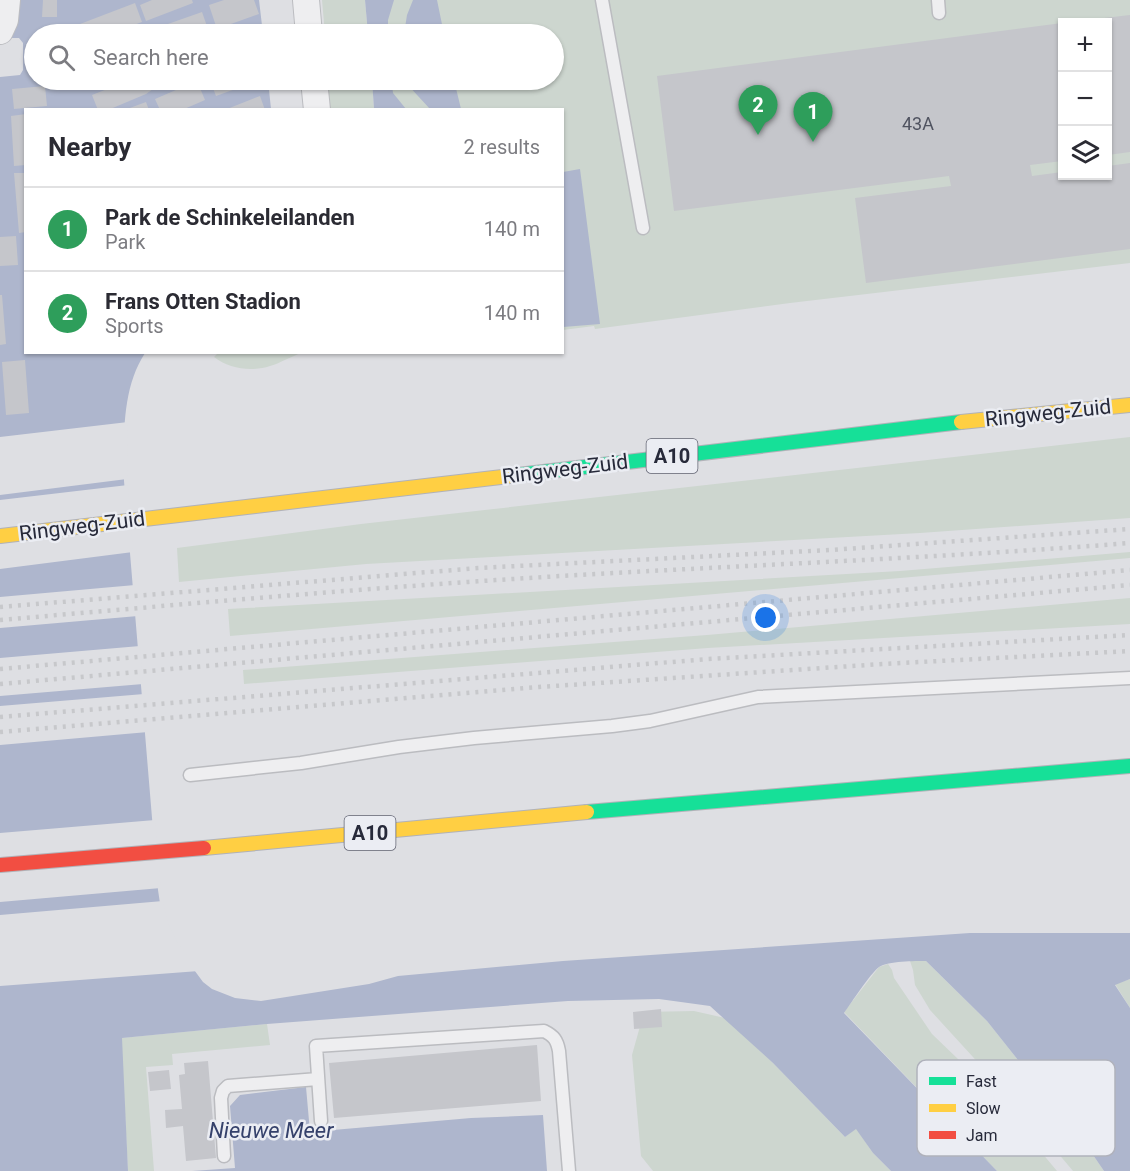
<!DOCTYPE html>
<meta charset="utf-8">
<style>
body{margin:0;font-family:Roboto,sans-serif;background:#f2f2f3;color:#2b2b33}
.controls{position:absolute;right:18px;top:18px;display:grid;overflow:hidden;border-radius:0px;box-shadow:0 2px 4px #0004}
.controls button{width:54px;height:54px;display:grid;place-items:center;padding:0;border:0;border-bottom:2px solid #e1e1e2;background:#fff;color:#2b2b33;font:30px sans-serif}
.you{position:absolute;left:766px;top:618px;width:21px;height:21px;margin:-15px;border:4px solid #fff;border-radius:50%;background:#1a73e8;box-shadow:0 0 0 9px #1a73e833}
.badge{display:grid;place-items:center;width:39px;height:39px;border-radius:50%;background:#0f766e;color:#fff;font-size:20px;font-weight:700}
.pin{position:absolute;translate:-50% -50px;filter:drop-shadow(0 2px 3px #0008)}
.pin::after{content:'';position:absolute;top:32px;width:21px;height:18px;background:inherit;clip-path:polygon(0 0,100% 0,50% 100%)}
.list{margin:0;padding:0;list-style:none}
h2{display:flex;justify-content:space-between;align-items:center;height:78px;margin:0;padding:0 24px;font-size:26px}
h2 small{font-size:20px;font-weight:400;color:#7c7c81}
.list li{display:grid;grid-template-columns:39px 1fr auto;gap:18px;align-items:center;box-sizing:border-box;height:84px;padding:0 24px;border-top:2px solid #e1e1e2}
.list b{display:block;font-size:22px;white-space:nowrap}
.list p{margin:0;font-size:20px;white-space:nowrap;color:#7c7c81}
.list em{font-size:20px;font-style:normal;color:#7c7c81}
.icon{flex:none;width:33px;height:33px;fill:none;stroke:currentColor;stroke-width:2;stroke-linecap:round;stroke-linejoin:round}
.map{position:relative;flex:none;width:1130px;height:1171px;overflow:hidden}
.search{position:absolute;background:#fff;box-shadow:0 2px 4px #0004;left:24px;top:24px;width:540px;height:66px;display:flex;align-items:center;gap:15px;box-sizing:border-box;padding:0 21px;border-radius:33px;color:#7c7c81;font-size:22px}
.panel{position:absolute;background:#fff;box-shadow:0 2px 4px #0004;left:24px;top:108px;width:540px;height:246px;border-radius:0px}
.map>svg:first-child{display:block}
.green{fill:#cdd6cf;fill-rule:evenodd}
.water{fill:#aeb6cd}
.pier{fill:#dedfe3}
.building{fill:#c5c6cb}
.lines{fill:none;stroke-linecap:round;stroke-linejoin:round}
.lane-casing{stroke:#bbbcc0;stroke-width:15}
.street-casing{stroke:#bbbcc0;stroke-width:28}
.fast-casing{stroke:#b1b2b8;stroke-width:16}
.slow-casing{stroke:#b1b2b8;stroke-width:16}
.jam-casing{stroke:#b1b2b8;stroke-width:16}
.lane{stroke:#eeeef0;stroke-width:12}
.street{stroke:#eeeef0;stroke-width:26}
.fast{stroke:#16e098;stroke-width:14}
.slow{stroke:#ffcf43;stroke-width:14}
.jam{stroke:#f24e42;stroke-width:14}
.rail{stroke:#c7c8cb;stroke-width:4.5;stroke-dasharray:3 6;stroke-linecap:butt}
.labels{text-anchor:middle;stroke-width:5;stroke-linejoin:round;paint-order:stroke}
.number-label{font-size:18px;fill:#505360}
.shield{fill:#ebedf3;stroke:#626472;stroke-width:1.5}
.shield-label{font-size:20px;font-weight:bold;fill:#272a3a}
.street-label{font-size:21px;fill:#272a3a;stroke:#ebedf3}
.water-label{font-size:22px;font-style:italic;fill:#35416b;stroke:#ebedf3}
.key{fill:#ebedf3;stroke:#b0b2bc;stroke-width:1.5}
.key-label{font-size:16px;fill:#272a3a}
</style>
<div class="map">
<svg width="1130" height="1171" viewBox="0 0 1130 1171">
<rect width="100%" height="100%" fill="#dedfe3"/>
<path class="green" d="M322,0h43l3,34h-43z
M378,0h752v263l-340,40 -195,26 -1,-3 -31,4 -1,-220 -167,-1 -5,-29h164v-46h-171zM1062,22h46v154h-46z
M328,80h44l2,29h-44z
M218,353v-1l84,1c-11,3 -21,10 -32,13 -18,6 -41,3 -56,-9z
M1130,437v81l-210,15 -554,31 -187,18 -2,-34 184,-24z
M1130,552v6l-900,78 -2,-27 672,-38z
M1130,598v26l-422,24 -464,36 -1,-14 464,-35z
M910,961h16l61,60 104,131 13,19h-31l-47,-56 -96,-105 -15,-25 -2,-15z
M888,964l4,6 2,8 38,56 53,51 72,86h-60l-153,-159 35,-45z
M1130,979v29l-15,-24z
M694,1011l31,7 48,45 72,74 11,-9 17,25 18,18h-238l-12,-15 -9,-101 12,-43z
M267,1024l3,21 -98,9 1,11 -27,2 8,104h-26l-7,-133z"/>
<path class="water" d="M13,0h246l4,34h-229v46h234l3,29 -245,1v242l119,1c-24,37 -21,85 -21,128l34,409 3,20 14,34 28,38 9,7 23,9 26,3 108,-17 29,-8 165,-15 407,-28h160v46l-15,6 15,23v163h-26l-13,-19 -104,-131 -61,-60c-11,0 -38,0 -47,6 -9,7 -27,35 -35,46l153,158h-106l-18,-18 -17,-24 -11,8 -72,-74 -63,-57 -51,-7 -91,2 -301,23 -145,14 6,133h-128v-1094l20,-2 3,-5v-27l-4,-5h-8z
M365,0h29l-6,20v14h-20z
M413,0h24l7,34h-40l3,-19z
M372,80h82l7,29h-31l-24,-26 -8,-1 -6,3 1,8 13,16h-32z
M580,169l20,155 -37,3v-155z
M306,1087l4,45 161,-14 72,-3 4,56h-355l43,-3 -5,-62 10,-11z"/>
<path class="pier" d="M128,422l-1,57 -127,16v-58z
M128,485l5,67 -133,17v-69z
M135,585l3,31 -138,12v-31z
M140,646l3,38 -143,12v-38z
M144,694l4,38 -148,13v-39z
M155,820l6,68 -161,14v-69z
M163,901l6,24 8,17 22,29 -199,15v-71z"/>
<path class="building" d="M43,0h14v17h-15z
M152,0h40l1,3 -47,18 -6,-16z
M224,0h30l5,14 -42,15 -8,-24z
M135,3l7,19 -33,12h-25l-4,-10z
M202,12l6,17 -16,5h-43l-1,-3z
M1130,15v137l-22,3v-133l-29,-1z
M1062,23v138l-32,4 2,11 30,-4v4h46v-10l22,-3v86l-264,34 -11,-85 96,-12 -2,-10 -275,35 -17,-135z
M130,80h25l1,3 -3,6 -7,5 -38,16h-10l-6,-15z
M210,80h50l-44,16z
M197,81l8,19 -23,10h-22l-5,-11z
M45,86l2,20 -33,3 -2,-20z
M260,96l5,14h-38v-1z
M146,102l3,8h-22v-1z
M26,114v51l-12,1 -3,-50z
M14,173h12v59l-7,1z
M16,236l2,29 -18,1v-29z
M0,295h2l4,49 -6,1z
M25,360l4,53 -23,2 -4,-53z
M661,1009l1,18 -28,2 -1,-17z
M537,1045l4,56 -207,17 -5,-55z
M208,1061l8,97 -30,3 -3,-35 -17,2 -1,-18 17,-1 -3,-34 6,-1 -1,-11z
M169,1070l2,19 -21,2 -2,-19z"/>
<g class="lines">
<g class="lane-casing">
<path id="lane" d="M602,0l41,228
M938,0l1,13
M190,775l111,-12 98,-16 75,-9 138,-12 38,-5 108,-24 372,-19
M321,1121l-5,-75 228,-15c10,5 13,9 15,20l10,120
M224,1156l-3,-58 2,-7 5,-5 90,-7"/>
</g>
<g class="street-casing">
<path id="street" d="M306,0l3,34
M0,31l5,-11 2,-20
M314,80l3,30"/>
</g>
<g class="fast-casing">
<path id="fast" d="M518,475l443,-53
M587,812l543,-46"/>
</g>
<g class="slow-casing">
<path id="slow" d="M961,422l169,-17
M0,536l518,-61
M204,848l383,-36"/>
</g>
<g class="jam-casing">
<path id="jam" d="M0,865l204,-17"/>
</g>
<use href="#lane" class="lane"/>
<use href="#street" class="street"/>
<use href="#fast" class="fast"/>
<use href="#slow" class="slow"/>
<use href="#jam" class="jam"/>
<path class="rail" d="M0,607l478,-39 352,-18 300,-21
M0,620c198,-17 397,-35 596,-46 178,-10 356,-17 534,-31
M0,669l1130,-99
M0,684l1130,-99
M0,717l708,-58 422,-24
M0,732l539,-45 343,-23 248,-13"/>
</g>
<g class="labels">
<g class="number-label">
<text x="918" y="130">43A</text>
</g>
<g class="shield">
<rect x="646.5" y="439" width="51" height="34" rx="4.5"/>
<rect x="344.5" y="816" width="51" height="34" rx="4.5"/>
</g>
<g class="shield-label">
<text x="672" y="463">A10</text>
<text x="370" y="840">A10</text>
</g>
<g class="street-label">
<text transform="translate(1048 413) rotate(-6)" y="7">Ringweg-Zuid</text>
<text transform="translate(565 469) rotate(-7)" y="7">Ringweg-Zuid</text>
<text transform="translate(82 526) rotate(-7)" y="7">Ringweg-Zuid</text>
</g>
<g class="water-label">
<text x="271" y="1138">Nieuwe Meer</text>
</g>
</g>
<rect x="917" y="1060" width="198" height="96" rx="9" class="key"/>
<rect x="929" y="1077" width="27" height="8" fill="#16e098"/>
<rect x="929" y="1104" width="27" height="8" fill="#ffcf43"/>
<rect x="929" y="1131" width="27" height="8" fill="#f24e42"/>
<g class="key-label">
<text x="966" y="1087">Fast</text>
<text x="966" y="1114">Slow</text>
<text x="966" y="1141">Jam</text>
</g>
</svg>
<div class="controls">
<button>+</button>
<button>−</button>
<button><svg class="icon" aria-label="layers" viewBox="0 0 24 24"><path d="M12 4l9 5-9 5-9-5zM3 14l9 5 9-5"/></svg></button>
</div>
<div class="you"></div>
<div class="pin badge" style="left:813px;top:142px;background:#2e9e5b">1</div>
<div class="pin badge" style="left:758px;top:135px;background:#2e9e5b">2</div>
<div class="search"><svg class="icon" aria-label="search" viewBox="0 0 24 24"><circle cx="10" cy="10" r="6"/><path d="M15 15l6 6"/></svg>Search here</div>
<section class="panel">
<h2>Nearby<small>2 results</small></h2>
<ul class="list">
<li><span class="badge" style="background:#2e9e5b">1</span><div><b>Park de Schinkeleilanden</b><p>Park</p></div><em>140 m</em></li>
<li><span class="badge" style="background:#2e9e5b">2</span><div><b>Frans Otten Stadion</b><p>Sports</p></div><em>140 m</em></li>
</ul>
</section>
</div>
